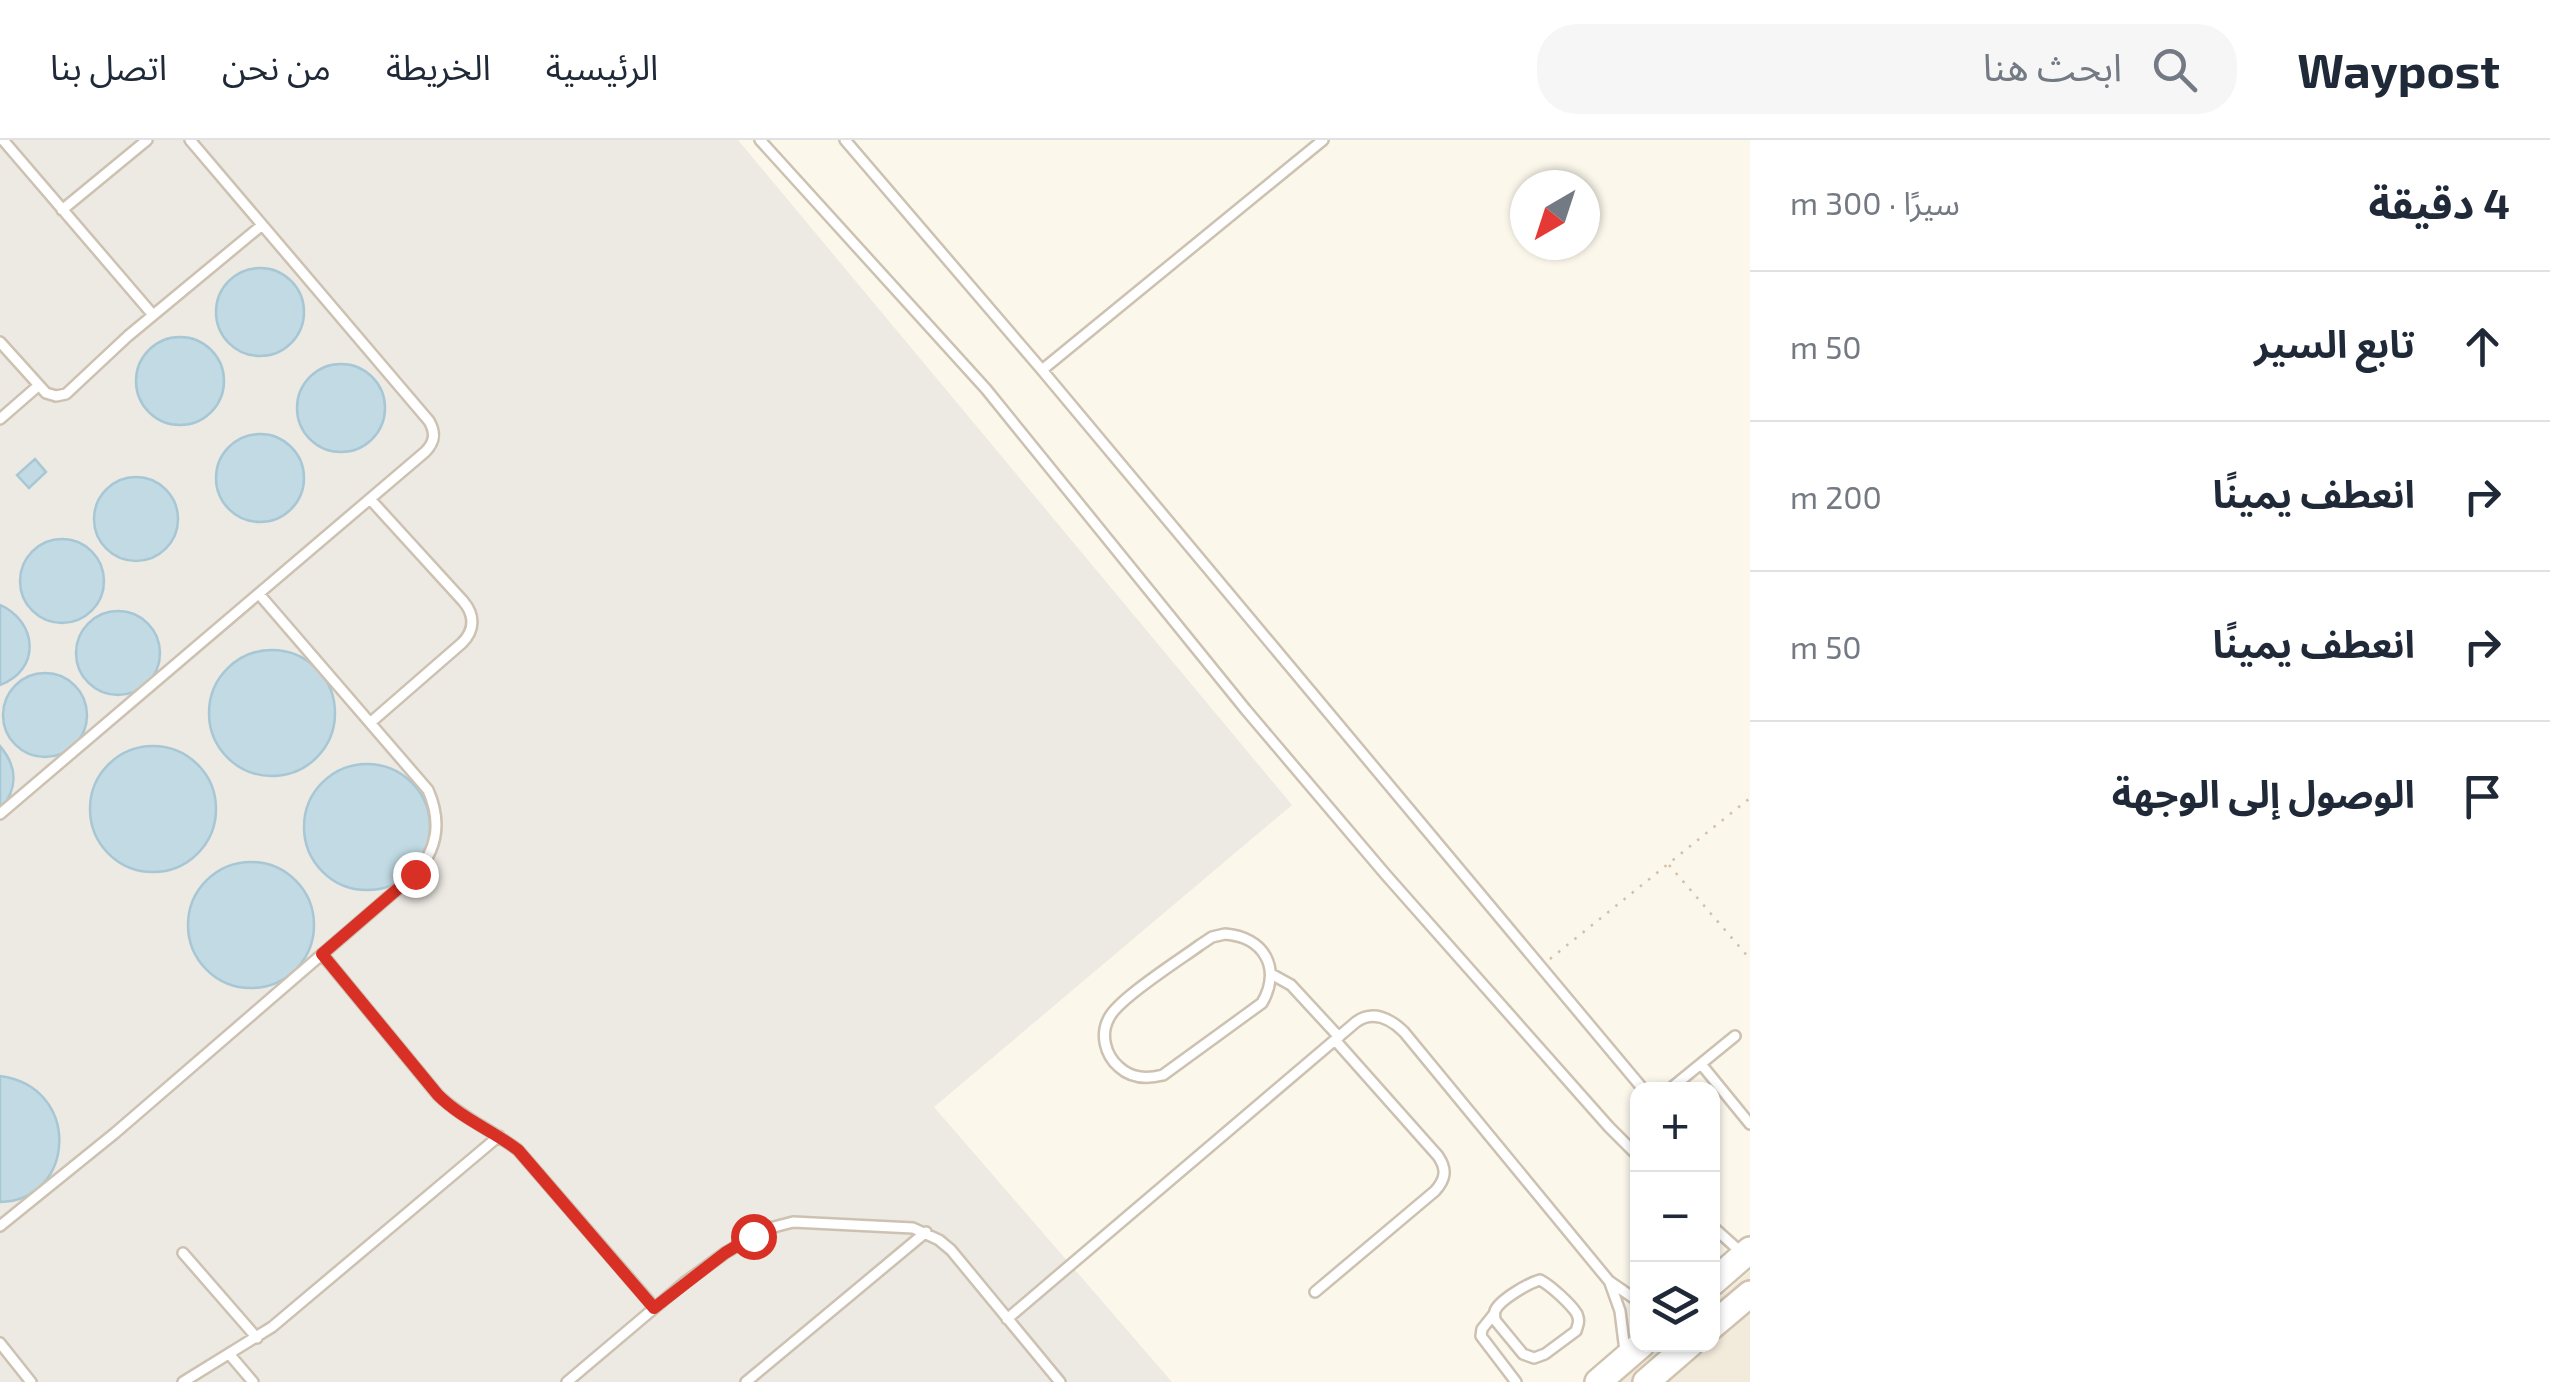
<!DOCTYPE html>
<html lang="ar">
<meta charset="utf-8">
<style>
body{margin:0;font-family:"Exo 2","Noto Sans Arabic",sans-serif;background:#f6f6f7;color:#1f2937;direction:rtl}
.controls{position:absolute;right:30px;bottom:30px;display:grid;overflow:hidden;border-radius:20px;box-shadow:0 2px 8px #0004}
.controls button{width:90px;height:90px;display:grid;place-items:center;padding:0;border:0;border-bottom:2px solid #e0e1e3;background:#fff;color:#1f2937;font:50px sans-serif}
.compass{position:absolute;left:1510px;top:30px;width:90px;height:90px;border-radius:50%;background:#fff;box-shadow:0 2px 8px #0004;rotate:219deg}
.stop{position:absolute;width:30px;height:30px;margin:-22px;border:8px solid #d93025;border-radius:50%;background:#fff}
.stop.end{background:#d93025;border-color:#fff;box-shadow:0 2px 10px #0008}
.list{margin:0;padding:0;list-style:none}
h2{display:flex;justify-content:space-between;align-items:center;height:130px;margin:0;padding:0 40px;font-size:42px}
h2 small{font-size:32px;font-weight:400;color:#747a83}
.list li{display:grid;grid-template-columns:65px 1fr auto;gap:30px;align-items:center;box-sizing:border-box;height:150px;padding:0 40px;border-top:2px solid #e0e1e3}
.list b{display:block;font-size:38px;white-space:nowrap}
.list em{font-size:32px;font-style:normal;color:#747a83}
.icon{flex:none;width:55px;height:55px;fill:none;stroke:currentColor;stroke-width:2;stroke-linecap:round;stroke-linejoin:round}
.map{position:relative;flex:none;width:1750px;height:1242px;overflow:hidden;direction:ltr}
header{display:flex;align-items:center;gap:60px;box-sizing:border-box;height:140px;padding:0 50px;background:#fff;border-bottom:2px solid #e0e1e3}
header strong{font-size:48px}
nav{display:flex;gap:55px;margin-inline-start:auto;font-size:35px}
.search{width:700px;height:90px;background:#f6f6f7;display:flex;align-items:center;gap:25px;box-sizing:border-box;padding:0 35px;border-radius:40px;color:#747a83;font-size:38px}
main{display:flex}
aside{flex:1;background:#fff}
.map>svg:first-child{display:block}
.residential{fill:#f2eada}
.industrial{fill:#ede9e3}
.water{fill:#c1dae4;stroke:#a8c7d5;stroke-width:2.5}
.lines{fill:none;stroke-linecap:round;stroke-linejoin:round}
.lane-casing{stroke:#cdc1b2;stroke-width:14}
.secondary-casing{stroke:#cfc2af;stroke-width:30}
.path{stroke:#d4bfa8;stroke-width:2.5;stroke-dasharray:2.5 8;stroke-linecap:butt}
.lane{stroke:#fff;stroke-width:9}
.secondary{stroke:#fff;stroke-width:25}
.route{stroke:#d93025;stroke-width:12}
</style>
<header>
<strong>Waypost</strong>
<div class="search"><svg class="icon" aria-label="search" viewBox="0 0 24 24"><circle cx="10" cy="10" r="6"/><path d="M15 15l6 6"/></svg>ابحث هنا</div>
<nav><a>الرئيسية</a><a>الخريطة</a><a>من نحن</a><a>اتصل بنا</a></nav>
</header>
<main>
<aside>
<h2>4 دقيقة<small>سيرًا · 300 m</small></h2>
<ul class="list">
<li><svg class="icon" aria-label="ahead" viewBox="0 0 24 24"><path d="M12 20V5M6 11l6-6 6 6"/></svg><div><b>تابع السير</b></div><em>50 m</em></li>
<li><svg class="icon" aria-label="right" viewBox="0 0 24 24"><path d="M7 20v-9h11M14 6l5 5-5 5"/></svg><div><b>انعطف يمينًا</b></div><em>200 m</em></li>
<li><svg class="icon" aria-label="right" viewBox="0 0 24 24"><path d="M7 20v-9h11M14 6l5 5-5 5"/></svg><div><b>انعطف يمينًا</b></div><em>50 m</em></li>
<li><svg class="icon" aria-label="arrive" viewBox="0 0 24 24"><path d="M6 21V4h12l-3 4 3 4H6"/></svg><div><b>الوصول إلى الوجهة</b></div></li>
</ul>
</aside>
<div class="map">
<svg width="1750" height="1242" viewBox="0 0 1750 1242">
<rect width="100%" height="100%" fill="#fbf7eb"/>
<path class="residential" d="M1750,1131v111h-131l45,-37 48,-1 1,-41z"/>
<path class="industrial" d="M0,0h738l554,665 -358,302 238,275h-1172z"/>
<path class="water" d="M216 172a44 44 0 1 1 88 0a44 44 0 1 1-88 0Z
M136 241a44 44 0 1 1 88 0a44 44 0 1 1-88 0Z
M297 268a44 44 0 1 1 88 0a44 44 0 1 1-88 0Z
M216 338a44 44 0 1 1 88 0a44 44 0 1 1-88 0Z
M35,319l11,13 -17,16 -12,-13z
M94 379a42 42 0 1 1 84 0a42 42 0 1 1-84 0Z
M20 441a42 42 0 1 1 84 0a42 42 0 1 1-84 0Z
M0,465c38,17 41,65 0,80z
M76 513a42 42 0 1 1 84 0a42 42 0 1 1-84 0Z
M209 573a63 63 0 1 1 126 0a63 63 0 1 1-126 0Z
M3 575a42 42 0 1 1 84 0a42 42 0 1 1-84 0Z
M90 669a63 63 0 1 1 126 0a63 63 0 1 1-126 0Z
M0,606c18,21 18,43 0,64z
M304 687a63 63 0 1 1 126 0a63 63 0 1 1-126 0Z
M188 785a63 63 0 1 1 126 0a63 63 0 1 1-126 0Z
M0,936c83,11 75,125 0,126z"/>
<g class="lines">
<g class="lane-casing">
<path id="lane" d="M3,0l150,175
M760,0l226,249 260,321 140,165 223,252 29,29
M845,0l197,230 601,719
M62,70l85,-70
M0,202l46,51 10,3 10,-2 62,-58 134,-111
M1042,230l281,-230
M0,279l38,-33
M370,359l93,102c12,14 12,29 -1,42l-92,80
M0,674l425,-362c10,-10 11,-19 4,-31l-239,-281
M1225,794c39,3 57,34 37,69l-99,72c-16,4 -31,4 -44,-8 -14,-12 -19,-33 -10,-49 9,-19 72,-59 91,-73l12,-8z
M322,814l116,141c24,23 54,35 80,55l136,157
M1271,834l20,11 48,52
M1701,924l49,60
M1670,949l65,-53
M0,1086l115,-93 300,-259c23,-25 27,-52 13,-84l-169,-196
M1712,1086l30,27
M183,1113l74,85
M1540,1140c10,5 31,24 37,34 3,8 1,10 -1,17l-31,23 -11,4 -11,-4 -28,-34c0,-3 -1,-6 0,-9 4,-11 34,-28 45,-31z
M1610,1143l10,28 5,40
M1315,1152l120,-101c11,-12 12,-22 3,-35l-103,-116
M1494,1174l-12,15 -1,7 35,46
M1007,1179l349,-297c17,-12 34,-4 48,10l205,249 29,20
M0,1203l31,39
M230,1215l23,27
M183,1242l89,-55 227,-191
M567,1242l117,-99 41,-30 41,-24 27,-7 120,6 26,12 12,10 109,132
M746,1242l180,-150"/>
</g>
<g class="secondary-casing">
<path id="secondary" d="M1712,1143l38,-33
M1712,1186l38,-32
M1598,1242l44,-38
M1646,1242l44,-38"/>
</g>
<path class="path" d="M1669,725l81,94
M1550,819l200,-161"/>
<use href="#lane" class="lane"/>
<use href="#secondary" class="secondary"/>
</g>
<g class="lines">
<path class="route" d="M415,734l-93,80 116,141c24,24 54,35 80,55l136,158 71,-55 28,-17"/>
</g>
</svg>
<div class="controls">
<button>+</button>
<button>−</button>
<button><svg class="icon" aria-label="layers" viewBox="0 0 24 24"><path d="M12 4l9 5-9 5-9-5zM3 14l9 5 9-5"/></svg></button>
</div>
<svg class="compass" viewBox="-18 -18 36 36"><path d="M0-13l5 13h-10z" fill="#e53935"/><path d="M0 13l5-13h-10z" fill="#747a83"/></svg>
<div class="stop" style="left:753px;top:1096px"></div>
<div class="stop end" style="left:415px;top:734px"></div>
</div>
</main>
